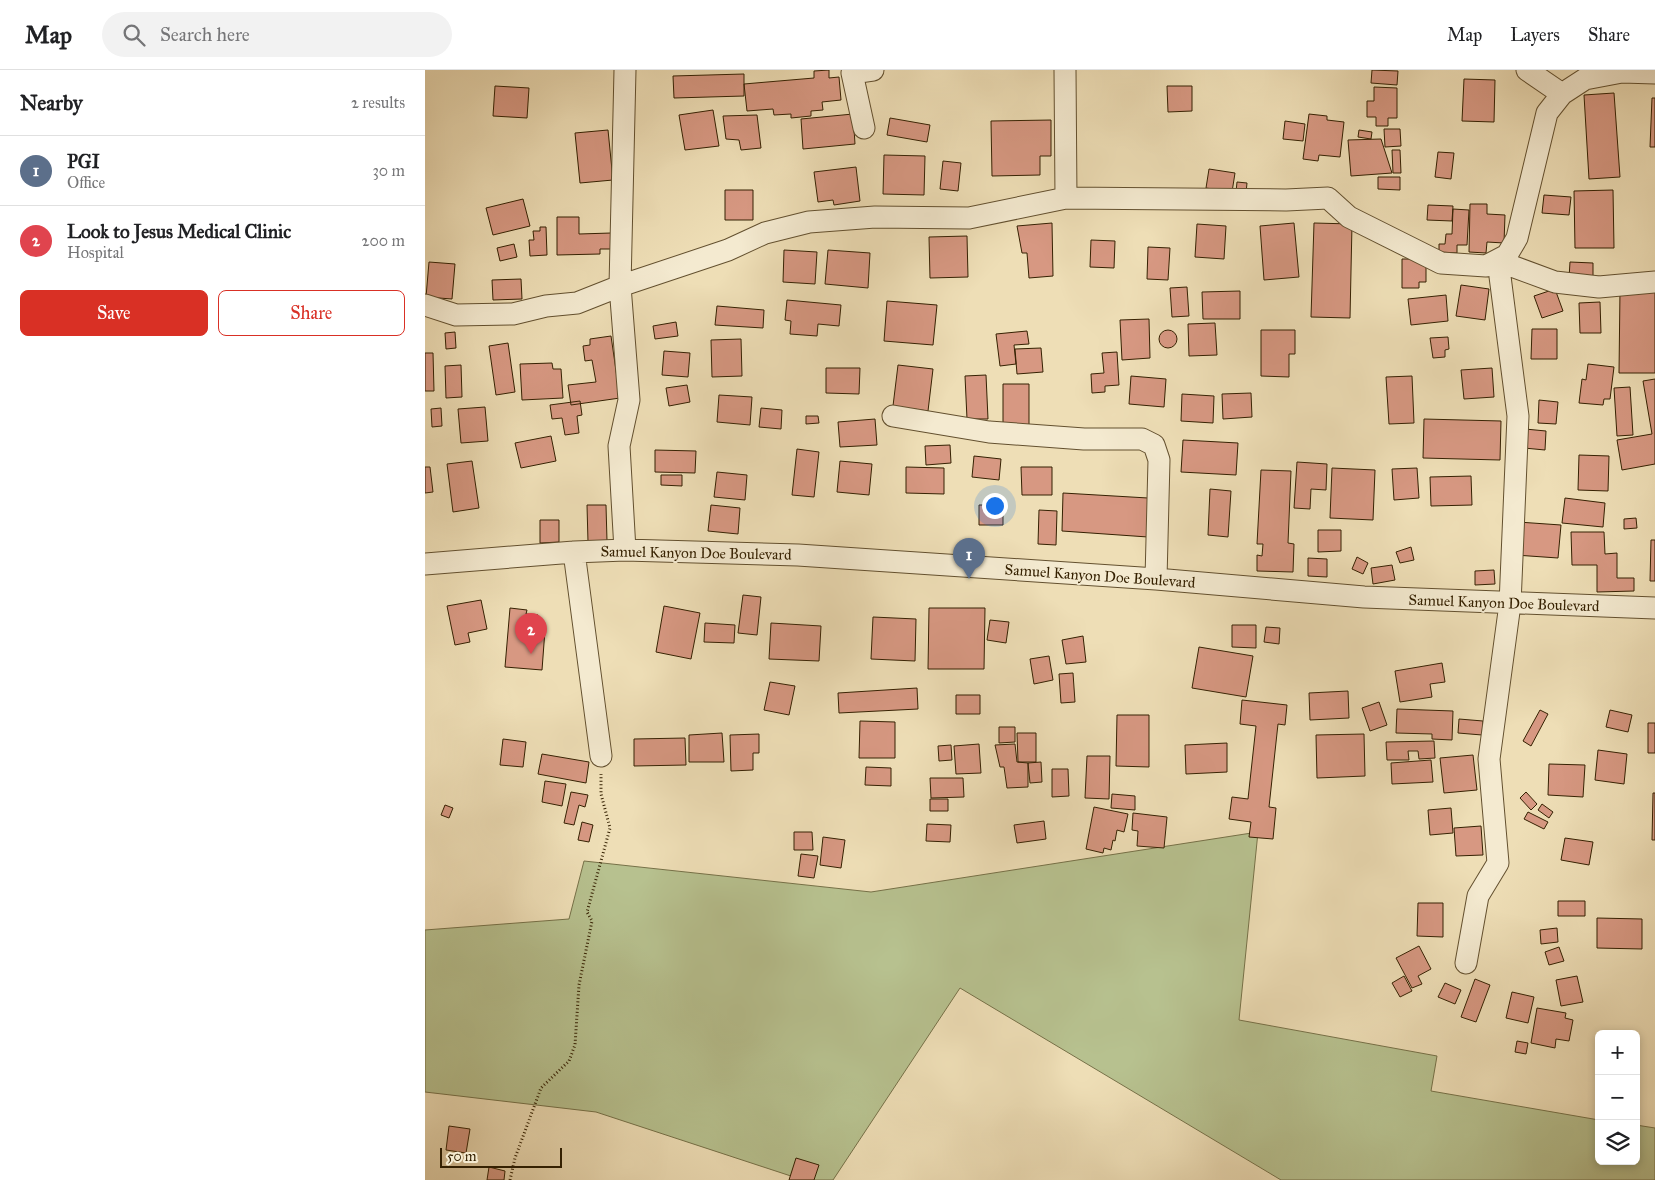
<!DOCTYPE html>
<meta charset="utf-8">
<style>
body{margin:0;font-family:"IM FELL Great Primer",serif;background:#f2f2f2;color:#202124}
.controls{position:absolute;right:15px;bottom:15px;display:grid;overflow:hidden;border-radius:8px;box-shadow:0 2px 8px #0003}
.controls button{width:45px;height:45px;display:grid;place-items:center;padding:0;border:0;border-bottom:1px solid #e0e0e0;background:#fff;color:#202124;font:25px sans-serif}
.scale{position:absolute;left:15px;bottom:12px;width:122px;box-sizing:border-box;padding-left:5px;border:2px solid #352102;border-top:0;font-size:14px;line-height:18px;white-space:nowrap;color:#352102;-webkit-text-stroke:4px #f4ead0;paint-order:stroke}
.you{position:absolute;left:569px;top:435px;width:18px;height:18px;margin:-12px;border:4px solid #fff;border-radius:50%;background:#1a73e8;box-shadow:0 0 0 8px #1a73e833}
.badge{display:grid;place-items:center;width:32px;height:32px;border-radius:50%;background:#d93025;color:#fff;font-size:16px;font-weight:700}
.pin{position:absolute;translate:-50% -41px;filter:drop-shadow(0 1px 2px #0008)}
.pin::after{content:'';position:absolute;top:26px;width:18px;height:15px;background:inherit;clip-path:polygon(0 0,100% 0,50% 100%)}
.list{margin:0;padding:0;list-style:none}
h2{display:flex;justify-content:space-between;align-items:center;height:65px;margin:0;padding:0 20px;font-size:21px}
h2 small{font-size:16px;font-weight:400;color:#757577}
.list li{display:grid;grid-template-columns:32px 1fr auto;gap:15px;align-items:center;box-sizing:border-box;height:70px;padding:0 20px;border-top:1px solid #e0e0e0}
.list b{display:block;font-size:19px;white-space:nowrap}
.list p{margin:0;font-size:16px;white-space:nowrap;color:#757577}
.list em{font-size:16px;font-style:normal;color:#757577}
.actions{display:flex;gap:10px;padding:15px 20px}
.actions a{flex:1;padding:11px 0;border:1px solid #d93025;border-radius:8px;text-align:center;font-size:18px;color:#d93025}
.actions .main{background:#d93025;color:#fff}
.icon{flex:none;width:28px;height:28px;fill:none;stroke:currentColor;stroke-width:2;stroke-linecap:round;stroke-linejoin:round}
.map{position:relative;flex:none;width:1230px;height:1110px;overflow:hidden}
header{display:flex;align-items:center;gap:30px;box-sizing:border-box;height:70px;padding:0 25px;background:#fff;border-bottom:1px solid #e0e0e0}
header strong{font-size:24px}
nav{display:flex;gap:28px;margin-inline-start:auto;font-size:18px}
.search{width:350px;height:45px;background:#f2f2f2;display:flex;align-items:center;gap:12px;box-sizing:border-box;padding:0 18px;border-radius:28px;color:#757577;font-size:19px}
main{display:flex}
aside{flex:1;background:#fff}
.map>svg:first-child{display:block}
.green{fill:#b7c18f;stroke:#767148}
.building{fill:#d79882;stroke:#352102}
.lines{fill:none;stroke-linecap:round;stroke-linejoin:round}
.minor-casing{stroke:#63502f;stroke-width:23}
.path{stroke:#352102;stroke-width:3;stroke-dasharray:1 2.5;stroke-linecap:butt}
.minor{stroke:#f4ead0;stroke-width:21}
.labels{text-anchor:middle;stroke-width:4;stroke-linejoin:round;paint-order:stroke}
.street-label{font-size:15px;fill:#352102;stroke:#f4ead0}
</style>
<header>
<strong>Map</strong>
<div class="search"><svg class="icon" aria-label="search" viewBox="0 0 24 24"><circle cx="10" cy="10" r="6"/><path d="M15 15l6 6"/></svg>Search here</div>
<nav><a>Map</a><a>Layers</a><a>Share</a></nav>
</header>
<main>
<aside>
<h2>Nearby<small>2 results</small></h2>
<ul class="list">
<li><span class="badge" style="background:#5c6f8a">1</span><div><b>PGI</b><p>Office</p></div><em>30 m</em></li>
<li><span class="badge" style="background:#e0444e">2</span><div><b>Look to Jesus Medical Clinic</b><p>Hospital</p></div><em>200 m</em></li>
</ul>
<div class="actions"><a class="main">Save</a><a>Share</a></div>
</aside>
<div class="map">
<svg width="1230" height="1110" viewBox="0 0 1230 1110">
<rect width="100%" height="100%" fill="#eedeb6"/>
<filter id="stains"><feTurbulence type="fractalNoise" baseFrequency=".004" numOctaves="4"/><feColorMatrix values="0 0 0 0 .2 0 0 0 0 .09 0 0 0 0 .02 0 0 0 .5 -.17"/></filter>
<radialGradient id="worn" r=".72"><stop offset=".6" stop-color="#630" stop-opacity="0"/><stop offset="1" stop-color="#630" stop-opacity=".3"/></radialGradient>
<path class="green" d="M833,762l-19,188 198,36 -6,35 168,29v41h37v-36l19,3v52h-374l-321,-192 -127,192h-30l-207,-68 -171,-20v-162l144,-11 15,-58 287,31z"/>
<path class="building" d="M404,0v8l10,-1 2,23 -19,2 1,8 -12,1v5l-20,2v-4l-17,1 -1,-6 -26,2 -3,-27 70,-6v-7z
M947,0l26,1 -1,14 -26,-2z
M319,4v22l-70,2 -1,-22z
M1039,9l31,1 -1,42 -32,-1z
M70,16l34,2 -2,30 -34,-2z
M742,16h25v25l-24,1z
M949,17l23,1v30h-9v8h-12v-9h-9v-16h7z
M1189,23l6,84 -31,2 -5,-84z
M1227,28h3v49h-5z
M288,40l6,36 -34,4 -6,-35z
M428,44l2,30 -52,5 -2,-30z
M884,44l18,2v4l17,2 -4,35 -21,-2 -1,6 -15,-2z
M332,45l4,33 -20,2 -2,-10 -13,-1 -3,-23z
M465,48l40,7 -3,17 -40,-7z
M626,50v36h-11v19l-48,1 -1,-55z
M860,51l20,3 -2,17 -20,-2z
M959,59h16l1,17 -16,1z
M183,60l5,50 -33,3 -5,-50z
M934,60l13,2 -1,7 -13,-2z
M956,69l11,34 -41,3 -3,-36z
M967,80h8l1,23h-8z
M1013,82l16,1 -3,26 -16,-2z
M459,85l41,1 -1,39 -41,-1z
M518,91l18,2 -3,28 -18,-2z
M431,97l4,34 -26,4 -1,-5 -15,2 -4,-30z
M784,99l26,4 -3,19 -26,-4z
M953,107h22v13l-22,-1z
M812,112l10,1 -1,10 -10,-1z
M300,120h28v30h-28z
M1188,120l1,58h-39l-1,-57z
M1119,125l27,2 -2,18 -27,-2z
M98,129l7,27 -37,9 -7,-27z
M1045,134h17v10l18,1 -1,28 -17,-1 -1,11 -17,-1z
M1003,135l25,1 -1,15 -25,-1z
M1028,139l16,1 -2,35h-10v8l-18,-1v-8h6l1,-10h6z
M132,147h22v17l32,-1v16h-11v5l-43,1z
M627,153l1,53 -24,2 -2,-25h-5l-5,-27z
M869,153l5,54 -35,3 -4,-54z
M889,153l38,1 -2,94 -39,-1z
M772,154l29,2 -2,33 -29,-2z
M115,157h6l1,28 -17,1 -1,-16h5l-1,-9h7z
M542,166l1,41 -38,1 -1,-41z
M666,170l24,1 -1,27 -24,-1z
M89,174l3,13 -17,4 -3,-13z
M723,177l22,1 -2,32 -21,-1z
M359,180l33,2 -2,32 -32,-2z
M403,180l42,3 -2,35 -43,-4z
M977,189h24v23h-7v6h-17z
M4,192l26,2 -3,35 -26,-2z
M1145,192l23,1v16l-24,-1z
M96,209l1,20 -29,1 -1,-20z
M1036,215l28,4 -4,31 -29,-4z
M762,217l2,29 -17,1 -2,-29z
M1130,219l8,22 -21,7 -8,-22z
M1195,220h35v83h-36z
M815,221v28h-37l-1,-27z
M1021,225l2,26 -37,4 -3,-26z
M362,230l54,5 -2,21 -21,-2 -1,12 -27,-2 1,-13 -6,-1z
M462,231l50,4 -4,40 -49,-4z
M1175,232l1,31h-21l-1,-30z
M292,236l47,4 -1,18 -48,-3z
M724,249l1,39 -28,2 -2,-40z
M251,252l2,14 -23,3 -2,-13z
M790,253l2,32 -28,1 -1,-32z
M1107,259h25v30h-26z
M734 269a9 9 0 1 1 18 0a9 9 0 1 1-18 0Z
M836,260h34v24h-6v23l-28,-1z
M602,261l2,13 -15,1 2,19 -16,2 -4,-32z
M30,262l1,16 -10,1 -1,-16z
M186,266l9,62 -49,7 -3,-20 28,-3 -4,-22 -7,1 -2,-15 7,-1v-6z
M1023,267l1,12 -4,1v7l-12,1 -3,-20z
M316,269l1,37 -30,1 -1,-37z
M83,273l7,49 -19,3 -7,-49z
M616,278l2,24 -26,2 -2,-25z
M239,281l26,2 -2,24 -26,-2z
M692,282l2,33 -14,1v6l-13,1 -1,-19 13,-1 -2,-20z
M0,283h8l1,38h-9z
M127,293l1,6h8l2,29 -41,2 -2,-36z
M1163,294l26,3 -4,32h-6l-1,6 -24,-2 3,-24 4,1z
M36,295l1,32 -16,1 -1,-32z
M473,295l35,4 -5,42 -35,-5z
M401,298h34l-1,26 -33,-1z
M1067,298l2,29 -30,2 -3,-29z
M561,305l2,44h-21l-2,-43z
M706,306l35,3 -2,28 -35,-3z
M987,306l2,47 -25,1 -3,-47z
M1230,309v85l-33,6 -5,-30 35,-6 -9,-53z
M578,314h26v41l-26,-1z
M262,315l3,17 -21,4 -3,-18z
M1205,317l3,48 -16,1 -3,-48z
M826,323l1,24 -29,2 -1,-25z
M757,324l32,2 -1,27 -32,-2z
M294,325l33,2 -2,28 -33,-3z
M1114,330l19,2 -2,22 -18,-1z
M155,331l2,14 -5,1 2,17 -14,2 -3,-17 -10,1 -2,-14z
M60,337l3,34 -27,2 -3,-34z
M16,338l1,18 -10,1 -1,-18z
M336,338l21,2 -1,19 -22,-2z
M381,346h12l1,7 -13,1z
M450,349l2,26 -37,2 -2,-25z
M999,349l77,2 -1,39 -77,-2z
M1100,359l21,2 -1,19 -21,-2z
M126,366l5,25 -35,7 -6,-25z
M758,370l55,3 -2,32 -55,-3z
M525,375l1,18 -25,2 -1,-19z
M372,379l22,3 -5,45 -22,-2z
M230,380l41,1 -1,22 -40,-1z
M1154,385l30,1 -1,35 -30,-1z
M549,386l27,3 -2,21 -27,-3z
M47,391l7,47 -26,4 -6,-48z
M415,391l32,3 -3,31 -32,-3z
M872,392l30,2 -1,26 -15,-1 -1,20 -16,-1z
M0,397h5l3,25 -8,1z
M481,397l38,1v26l-38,-1z
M596,397h31v28h-30z
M907,398l43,2 -2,50 -43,-2z
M992,398l2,30 -25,2 -2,-31z
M836,400l30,1 -3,72 6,1 -1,28 -36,-1v-16l5,1 1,-12h-6z
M292,402l30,3 -2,25 -31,-3z
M236,405h21v11l-21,-1z
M1046,406l1,29 -41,1 -1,-29z
M785,419l21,2 -3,46 -20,-2z
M638,423l85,5v39l-86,-6z
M1140,428l40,5 -2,24 -41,-4z
M162,435h19l1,36 -19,1z
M286,435l29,3 -2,26 -30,-3z
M554,435h24v20h-24z
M614,440l18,1 -1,34 -18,-1z
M1211,448l1,10 -13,1v-10z
M115,450h19v22l-19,1z
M1093,452l43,3 -3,33 -43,-3z
M893,460h23v21l-23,1z
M1146,462h33l1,22 12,-1v25h17v13l-37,1v-27h-25z
M1226,470h4v41h-5z
M986,477l3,13 -14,3 -4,-11z
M932,487l11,6 -5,11 -11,-5z
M883,488l19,1v18l-19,-1z
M967,495l3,15 -22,4 -2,-16z
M1069,500l1,14 -20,1v-14z
M318,525l18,2 -4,38 -19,-2z
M56,530l6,29 -19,4 2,9 -15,3 -8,-39z
M239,536l36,7 -9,46 -35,-7z
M85,538l17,2 -1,4 12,1 -1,14 8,1 -3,40 -37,-3z
M504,538h56l-1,61h-56z
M448,547l43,2 -1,42 -44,-2z
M565,550l19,2 -3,21 -19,-3z
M280,553l30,2 -1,18 -30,-1z
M346,553l50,3 -2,35 -50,-2z
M807,555h24v23l-24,-1z
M841,557l14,1 -1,16 -15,-2z
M658,566l3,26 -20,2 -4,-24z
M774,577l54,9 -7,41 -54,-9z
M624,586l4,24 -19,4 -4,-25z
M1017,593l3,19 -15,2 2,13 -32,5 -5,-31z
M648,603l2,29 -14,1 -2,-29z
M345,612l25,4 -6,29 -25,-5z
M492,618l1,21 -79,4 -1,-20z
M923,621l1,27 -39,2 -1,-27z
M531,625h24v19h-24z
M817,630l45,5 -2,20 -7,-1 -9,83 7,1 -3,31 -24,-2 2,-15 -22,-3 3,-22 16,2 8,-73 -16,-2z
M954,632l8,23 -17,6 -8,-23z
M972,639l56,2 -1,29 -20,-1v-5l-36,-1z
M1115,640l8,4 -17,32 -8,-5z
M1185,640l22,5 -4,17 -22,-5z
M692,645h32v52l-33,-1z
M1034,649l24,2 -1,14 -24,-2z
M435,651l35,1v36h-36z
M1223,653h7v30h-7z
M574,657h16v15l-16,1z
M297,663l2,29h-35v-27z
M592,663h19v29h-18z
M334,664v19h-6v17l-22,1 -1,-36z
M939,664l1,42 -48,2 -1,-43z
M260,668l1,27 -52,1v-27z
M78,669l23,3 -3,25 -23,-2z
M1009,671l1,17 -16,1 -1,-8h-10l1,9h-22l-1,-18z
M802,673v29l-41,2 -1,-29z
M554,674l2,29 -25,1 -2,-28z
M590,674l2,18 11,1v24l-21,1 -3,-21h-4l-5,-22z
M526,675l1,15 -13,1 -1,-15z
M1173,680l29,4 -3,30 -29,-4z
M117,684l47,8 -3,21 -48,-9z
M1048,685l4,35 -33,3 -4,-35z
M662,686h23l-1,43 -24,-1z
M1006,690l2,22 -41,2 -1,-21z
M616,692l1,20 -12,1 -2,-20z
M1124,694l36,1 -2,32 -35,-2z
M441,697l25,1v18l-26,-1z
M627,699h16l1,27 -17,1z
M505,708h33l1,19 -33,1z
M120,711l21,3 -4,22 -20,-4z
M146,722l17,3 -3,12 -6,-2 -5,20 -10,-2z
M1101,722l11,12 -6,6 -11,-12z
M1228,723h2v47h-3z
M687,724l23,2v14l-24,-2z
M505,729h18v12h-18z
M1117,734l11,8 -4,6 -11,-8z
M20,735l8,3 -4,10 -8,-3z
M669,737l34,7 -4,18 -7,-2 -2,11 -2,-1 -2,10 -7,-2 -1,5 -17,-4z
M1026,738l2,25 -23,2 -2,-25z
M1103,742l20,10 -4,7 -20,-10z
M708,743l34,4 -3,31 -27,-2 1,-15 -6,-1z
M619,751l2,18 -29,4 -3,-18z
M157,752l11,3 -4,17 -11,-2z
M502,754l24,1 -1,17 -24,-1z
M1056,756l2,29 -27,1 -2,-28z
M369,762h18l1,18h-19z
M398,767l22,3 -4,28 -21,-3z
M1140,768l28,4 -4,23 -28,-5z
M376,784l17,2 -4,22 -16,-2z
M1133,831h27v15h-27z
M993,833h25v34l-26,-1z
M1172,848l45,1v30l-45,-1z
M1132,858l1,14 -17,2 -1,-14z
M994,876l12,23 -13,7 4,8 -10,4 -16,-30z
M1134,877l5,14 -15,4 -4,-13z
M979,906l8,15 -12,6 -8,-14z
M1152,906l6,26 -22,4 -5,-26z
M1050,909l15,6 -14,37 -15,-5z
M1020,913l16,7 -6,14 -17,-7z
M1087,922l22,5 -6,26 -22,-5z
M1112,938l29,5 -1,5 8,2 -4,21 -13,-2 -1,9 -24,-5z
M1092,971l11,2 -2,11 -11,-2z
M24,1056l21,3 -4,24 -20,-3z
M371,1088l23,7 -5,15h-25z
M64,1097l16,4 -1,9h-17z"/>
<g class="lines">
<g class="minor-casing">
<path id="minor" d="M200,0l-5,216 9,114 -10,46 6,104
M640,0l1,128
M1102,0l35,24
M439,58l-12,-55 21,-3
M0,235l31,10 57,-1 33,-8 31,-3 43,-17 108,-36 37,-17 44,-11 66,-5 94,1 97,-20 220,2 42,-2 21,19 92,46 45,3 21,-11 10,-17 30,-125 15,-19 23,-15 37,-7 33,1
M468,346l96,16 95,7h58l12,6 5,15 -3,119
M149,482l27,204
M0,494l149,-12 51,-2 173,5 358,24 208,18 291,11
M1041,893l12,-67 20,-33 -9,-104 21,-155 8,-188 -20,-155 57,21 44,5 56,-5"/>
</g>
<path class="path" d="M85,1110l5,-22 26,-70 28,-27 6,-16 4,-60 13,-64 -5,-9 23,-84 -9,-34v-20"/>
<use href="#minor" class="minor"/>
</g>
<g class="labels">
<g class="street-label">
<text transform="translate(271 483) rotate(1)" y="5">Samuel Kanyon Doe Boulevard</text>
<text transform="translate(675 506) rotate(4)" y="5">Samuel Kanyon Doe Boulevard</text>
<text transform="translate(1079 533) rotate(2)" y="5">Samuel Kanyon Doe Boulevard</text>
</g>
</g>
<rect width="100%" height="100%" filter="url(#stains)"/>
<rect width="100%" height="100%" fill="url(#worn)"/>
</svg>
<div class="controls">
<button>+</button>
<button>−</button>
<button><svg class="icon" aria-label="layers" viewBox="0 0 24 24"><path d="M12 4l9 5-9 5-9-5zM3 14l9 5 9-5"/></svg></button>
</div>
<div class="scale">50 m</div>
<div class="you"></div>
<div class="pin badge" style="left:544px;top:509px;background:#5c6f8a">1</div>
<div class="pin badge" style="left:106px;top:584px;background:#e0444e">2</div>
</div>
</main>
